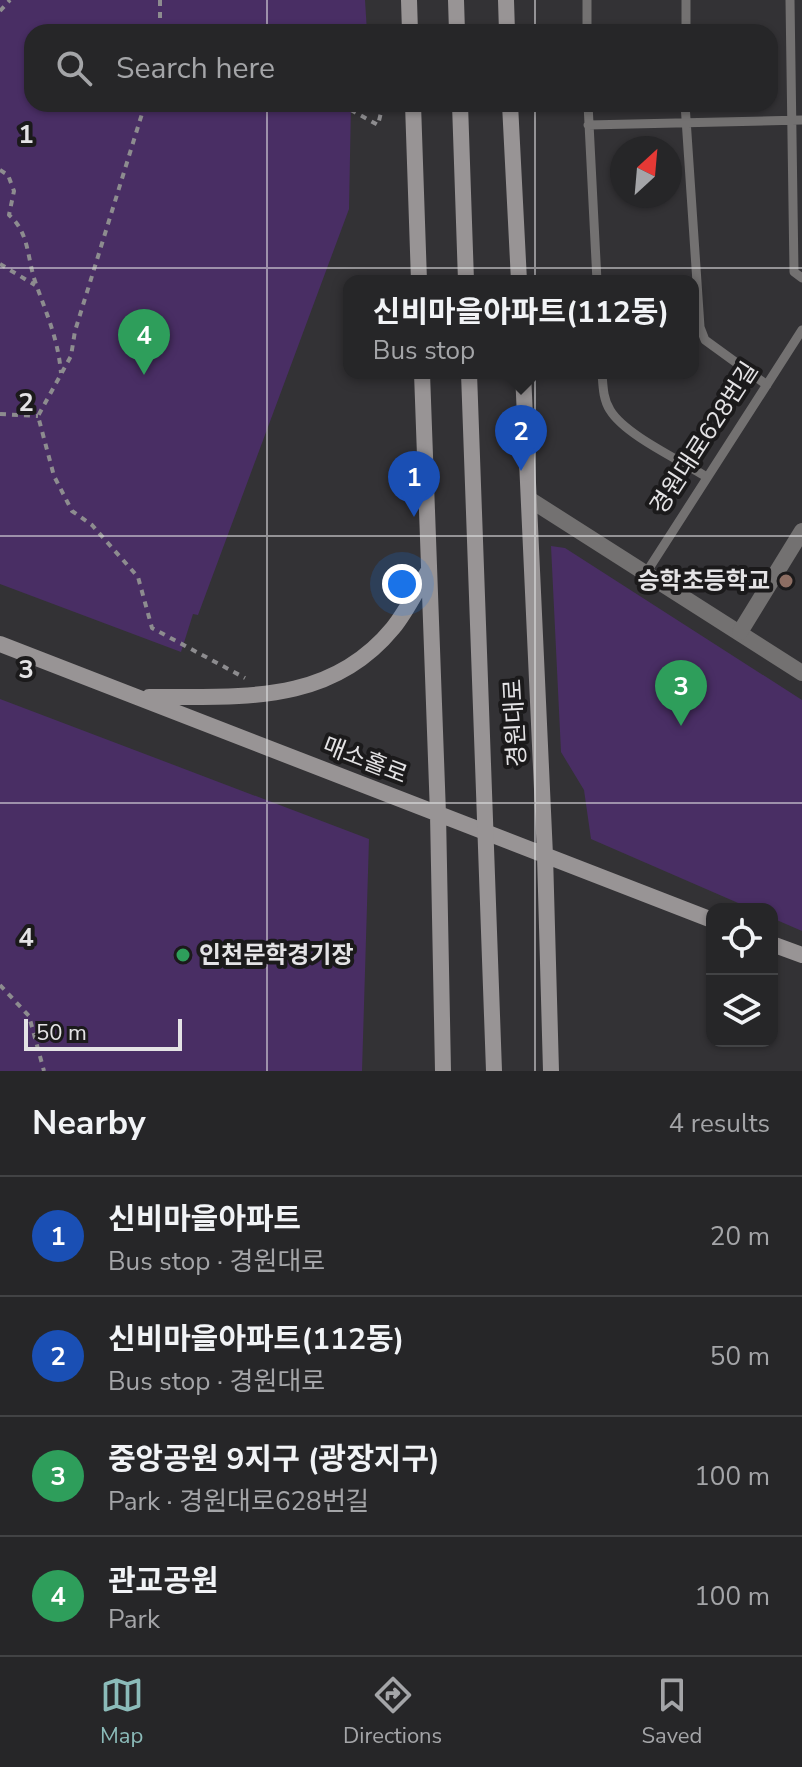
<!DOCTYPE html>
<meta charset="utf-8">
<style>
body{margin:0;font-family:"Nunito Sans","Noto Sans KR",sans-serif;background:#2e2e30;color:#f1f3f6}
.controls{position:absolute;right:24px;bottom:24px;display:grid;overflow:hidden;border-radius:16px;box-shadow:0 2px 6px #0004}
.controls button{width:72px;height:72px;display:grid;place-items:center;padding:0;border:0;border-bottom:2px solid #424345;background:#262628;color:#f1f3f6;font:40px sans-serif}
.compass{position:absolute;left:610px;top:136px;width:72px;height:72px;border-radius:50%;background:#262628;box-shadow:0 2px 6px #0004;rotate:26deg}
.scale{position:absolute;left:24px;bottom:20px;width:158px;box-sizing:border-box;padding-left:8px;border:4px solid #e4e3e5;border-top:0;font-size:22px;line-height:28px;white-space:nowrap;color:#e4e3e5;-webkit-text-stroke:6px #1b1a1b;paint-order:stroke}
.you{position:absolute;left:402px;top:584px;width:28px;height:28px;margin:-20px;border:6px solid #fff;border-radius:50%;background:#1a73e8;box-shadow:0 0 0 12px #1a73e833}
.badge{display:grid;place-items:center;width:52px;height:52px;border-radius:50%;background:#8bbbb9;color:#fff;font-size:26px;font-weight:700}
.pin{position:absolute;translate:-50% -66px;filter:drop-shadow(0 2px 4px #0008)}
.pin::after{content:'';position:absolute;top:42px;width:28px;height:24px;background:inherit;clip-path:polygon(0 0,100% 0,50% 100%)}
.popup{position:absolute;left:343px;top:275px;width:356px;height:104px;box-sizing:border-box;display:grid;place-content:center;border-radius:16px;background:#262628;filter:drop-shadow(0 2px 6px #0005);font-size:26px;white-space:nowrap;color:#a4a5a8}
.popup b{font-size:30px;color:#f1f3f6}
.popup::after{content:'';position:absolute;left:50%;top:100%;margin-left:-16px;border:16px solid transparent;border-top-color:#262628}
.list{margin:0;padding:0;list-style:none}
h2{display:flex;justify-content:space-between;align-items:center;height:104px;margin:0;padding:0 32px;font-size:34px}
h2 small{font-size:26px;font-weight:400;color:#a4a5a8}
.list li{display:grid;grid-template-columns:52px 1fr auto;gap:24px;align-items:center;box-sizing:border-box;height:120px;padding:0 32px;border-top:2px solid #424345}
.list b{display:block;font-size:30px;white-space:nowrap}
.list p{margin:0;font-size:26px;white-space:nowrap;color:#a4a5a8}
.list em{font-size:26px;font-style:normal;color:#a4a5a8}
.icon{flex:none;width:44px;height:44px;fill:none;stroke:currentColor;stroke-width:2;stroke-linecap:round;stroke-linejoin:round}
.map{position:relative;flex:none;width:802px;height:1071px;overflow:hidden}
.search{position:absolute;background:#262628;box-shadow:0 2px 6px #0004;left:24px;right:24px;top:24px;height:88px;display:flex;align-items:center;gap:20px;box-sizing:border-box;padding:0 28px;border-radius:24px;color:#a4a5a8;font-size:30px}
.sheet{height:584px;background:#262628}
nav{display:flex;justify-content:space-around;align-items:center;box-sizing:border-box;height:112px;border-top:2px solid #424345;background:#262628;font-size:22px;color:#a4a5a8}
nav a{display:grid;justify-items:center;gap:4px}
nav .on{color:#8bbbb9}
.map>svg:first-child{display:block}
.green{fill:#492e64}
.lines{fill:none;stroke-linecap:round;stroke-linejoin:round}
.path{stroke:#8d8c8f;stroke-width:4;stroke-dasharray:6 6;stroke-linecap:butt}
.service{stroke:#737171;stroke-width:9}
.minor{stroke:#737171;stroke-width:16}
.tertiary{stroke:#737171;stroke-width:16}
.secondary{stroke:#989495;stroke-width:16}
.secondary-bridge{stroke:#989495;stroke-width:16}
.grid{fill:none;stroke:#e4e3e5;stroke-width:2;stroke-opacity:0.55}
.education-dot{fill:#8d6e63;stroke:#1b1a1b;stroke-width:3}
.leisure-dot{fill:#2e9e5b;stroke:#1b1a1b;stroke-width:3}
.labels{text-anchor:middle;stroke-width:8;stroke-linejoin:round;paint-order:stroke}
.street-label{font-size:24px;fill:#e4e3e5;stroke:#1b1a1b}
.poi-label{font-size:24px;font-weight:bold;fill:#e4e3e5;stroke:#1b1a1b;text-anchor:end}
.grid-label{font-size:26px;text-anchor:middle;font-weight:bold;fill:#e4e3e5;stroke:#1b1a1b;stroke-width:8;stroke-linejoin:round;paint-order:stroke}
</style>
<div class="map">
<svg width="802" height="1071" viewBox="0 0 802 1071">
<rect width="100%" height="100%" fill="#333235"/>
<path class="green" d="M0,0h365l2,32h-335v72h319l-2,105 -151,406 -5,-1 -12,38 -181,-68z
M551,546l14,2 237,152v231l-30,-13v-9h-20l-161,-70 -7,-49 -23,-38z
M0,699l369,140 -7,232h-362z"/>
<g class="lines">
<path class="path" d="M160,0v32
M0,11l10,-11
M145,104l-70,227 -4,25 -33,60 16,60 18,35 20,14 46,52 14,51 93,50
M340,104l38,21 5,-21
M0,170l8,5 6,16 -5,24c21,18 18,45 27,69 11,31 22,55 25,89
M0,264l35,21
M0,414l38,2
M0,985l29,31 15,55"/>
<path class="service" d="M587,0v32
M790,0l4,272 8,6
M686,32v-32
M588,104l9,177
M685,104l15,223 5,13 62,45
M588,125l214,-5
M602,373c1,13 1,26 8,37 15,25 70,50 95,66
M646,573l156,-243"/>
<path class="minor" d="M529,499l273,174"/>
<path class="tertiary" d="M740,632l62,-101"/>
<path class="secondary" d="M409,0l1,32
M456,0l1,32
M506,0l1,32
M413,104l6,177
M460,104l6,177
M510,104l9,177
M422,373l16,441 5,257
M523,373l22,482 6,216
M0,644l712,276
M149,697c91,-1 180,9 244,-69 14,-17 24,-39 36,-58
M772,944l30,11"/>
<path class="secondary-bridge" d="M469,373l25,698"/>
</g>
<path class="grid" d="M267,0v32M535,0v32M267,104v967M535,104v967M0,268h802M0,536h802M0,803h802"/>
<circle class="education-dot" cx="786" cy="581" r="8"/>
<circle class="leisure-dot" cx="183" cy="955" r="8"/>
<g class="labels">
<g class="street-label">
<text transform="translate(704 438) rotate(-57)" y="8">경원대로628번길</text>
<text transform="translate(515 723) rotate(-93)" y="8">경원대로</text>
<text transform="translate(365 760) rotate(21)" y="8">매소홀로</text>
</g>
<g class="poi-label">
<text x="770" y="589">승학초등학교</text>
<text x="199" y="963" text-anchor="start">인천문학경기장</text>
</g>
</g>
<g class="grid-label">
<text x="26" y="143">1</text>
<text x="26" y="411">2</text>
<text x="26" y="678">3</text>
<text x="26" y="946">4</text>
</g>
</svg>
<div class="controls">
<button><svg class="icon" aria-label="locate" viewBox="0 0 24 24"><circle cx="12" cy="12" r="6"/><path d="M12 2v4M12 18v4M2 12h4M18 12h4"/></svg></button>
<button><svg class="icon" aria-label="layers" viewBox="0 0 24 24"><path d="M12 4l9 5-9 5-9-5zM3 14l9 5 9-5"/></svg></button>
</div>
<svg class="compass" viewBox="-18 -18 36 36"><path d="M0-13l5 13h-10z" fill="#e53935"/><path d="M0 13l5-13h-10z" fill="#a4a5a8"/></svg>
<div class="scale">50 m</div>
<div class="you"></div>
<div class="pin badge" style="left:414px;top:517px;background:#1a4fb4">1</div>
<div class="pin badge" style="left:521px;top:471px;background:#1a4fb4">2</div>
<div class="popup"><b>신비마을아파트(112동)</b>Bus stop</div>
<div class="pin badge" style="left:681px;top:726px;background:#2e9e5b">3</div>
<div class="pin badge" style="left:144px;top:375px;background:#2e9e5b">4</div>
<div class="search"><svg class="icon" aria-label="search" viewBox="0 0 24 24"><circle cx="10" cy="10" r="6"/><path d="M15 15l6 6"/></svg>Search here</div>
</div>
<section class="sheet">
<h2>Nearby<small>4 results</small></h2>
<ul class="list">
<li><span class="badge" style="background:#1a4fb4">1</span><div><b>신비마을아파트</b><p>Bus stop · 경원대로</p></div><em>20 m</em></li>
<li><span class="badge" style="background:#1a4fb4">2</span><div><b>신비마을아파트(112동)</b><p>Bus stop · 경원대로</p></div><em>50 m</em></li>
<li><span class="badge" style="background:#2e9e5b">3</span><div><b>중앙공원 9지구 (광장지구)</b><p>Park · 경원대로628번길</p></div><em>100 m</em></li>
<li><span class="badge" style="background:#2e9e5b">4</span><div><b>관교공원</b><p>Park</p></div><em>100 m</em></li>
</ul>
</section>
<nav>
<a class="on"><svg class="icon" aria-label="map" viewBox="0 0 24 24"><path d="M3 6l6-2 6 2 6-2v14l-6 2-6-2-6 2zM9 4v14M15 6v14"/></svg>Map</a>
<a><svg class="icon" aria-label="directions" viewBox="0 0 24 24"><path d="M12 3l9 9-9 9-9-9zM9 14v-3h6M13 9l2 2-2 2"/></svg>Directions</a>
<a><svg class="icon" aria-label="saved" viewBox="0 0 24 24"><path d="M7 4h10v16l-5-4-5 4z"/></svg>Saved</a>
</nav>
